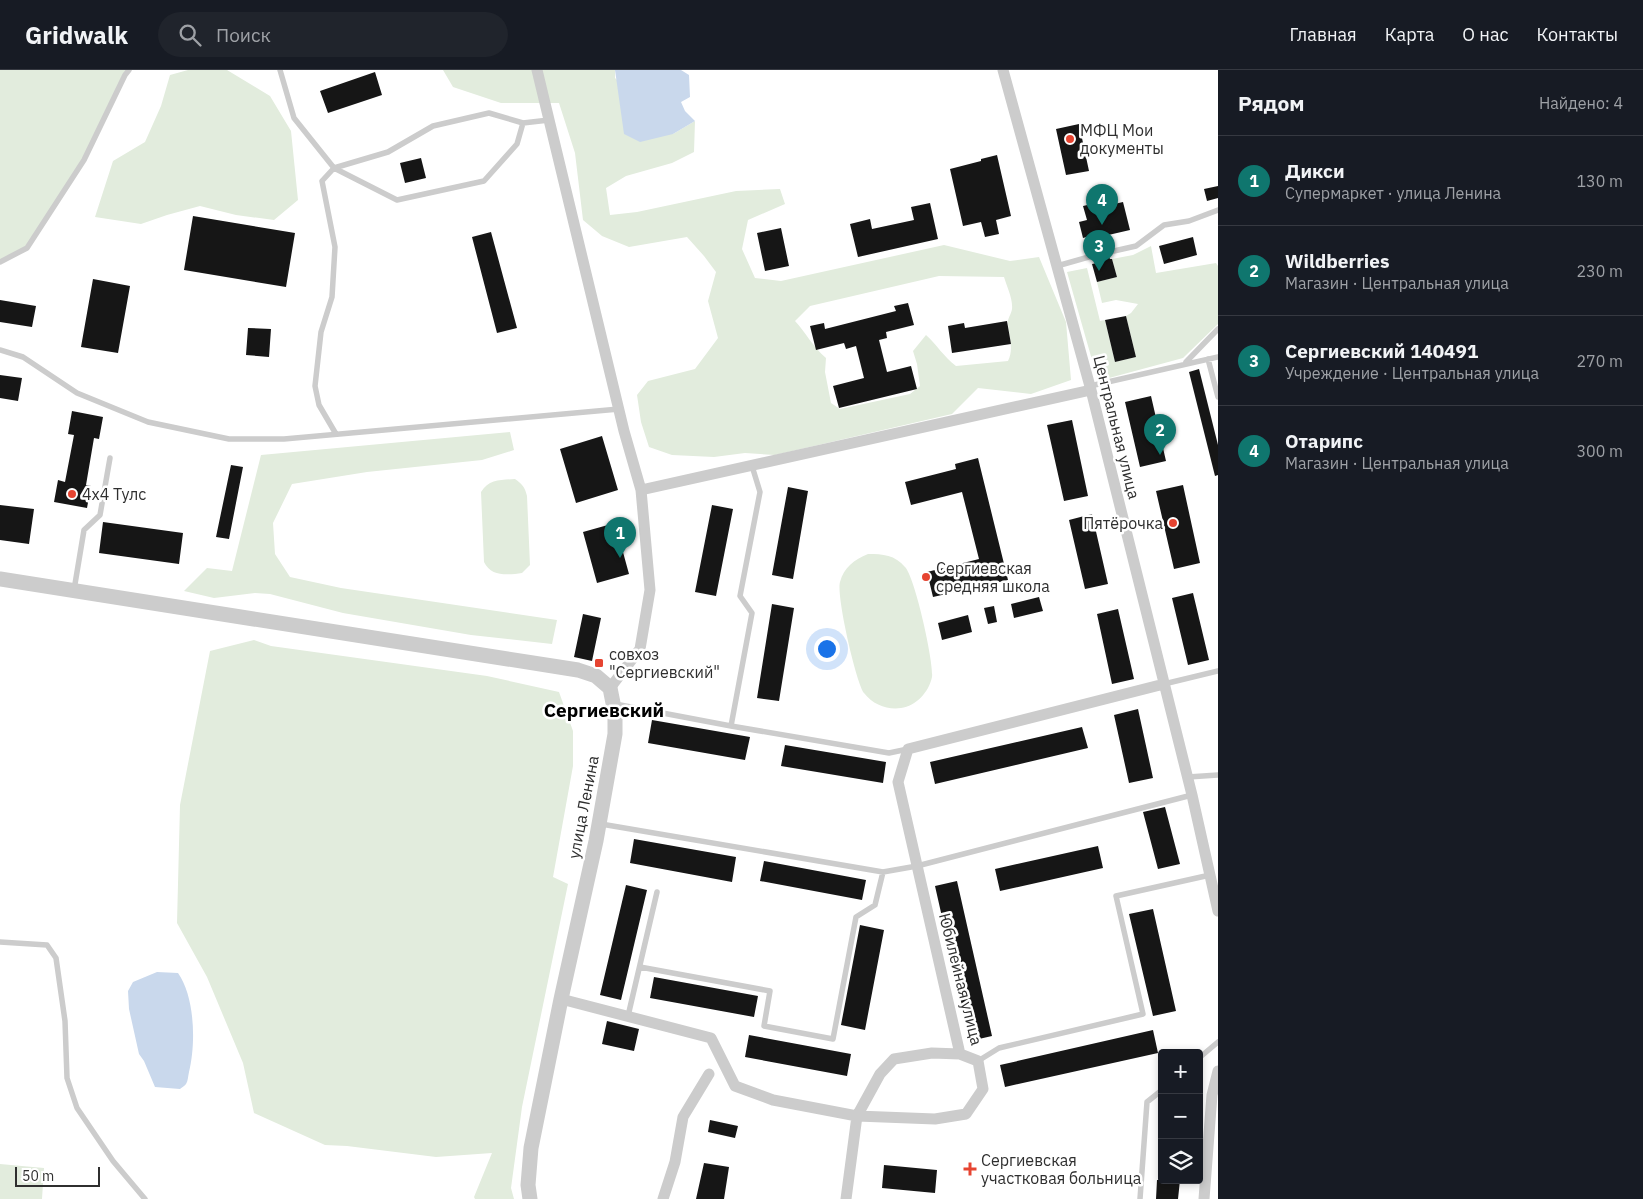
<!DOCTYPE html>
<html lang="ru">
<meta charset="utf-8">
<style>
body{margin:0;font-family:"IBM Plex Sans",sans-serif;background:#20242c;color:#f1f3f6}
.controls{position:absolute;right:15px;bottom:15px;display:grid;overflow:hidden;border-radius:5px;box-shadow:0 2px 8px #0003}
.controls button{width:45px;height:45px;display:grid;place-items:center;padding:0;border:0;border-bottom:1px solid #363941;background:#171b24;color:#f1f3f6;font:25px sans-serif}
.scale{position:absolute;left:15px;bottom:12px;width:85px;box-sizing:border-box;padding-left:5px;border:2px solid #2f2f2f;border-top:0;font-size:14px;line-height:18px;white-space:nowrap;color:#2f2f2f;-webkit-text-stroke:4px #fff;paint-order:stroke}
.you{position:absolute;left:826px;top:578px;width:18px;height:18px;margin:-12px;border:4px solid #fff;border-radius:50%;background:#1a73e8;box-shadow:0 0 0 8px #1a73e833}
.badge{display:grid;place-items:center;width:32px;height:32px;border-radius:50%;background:#0f766e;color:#fff;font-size:16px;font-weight:700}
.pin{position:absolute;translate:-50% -41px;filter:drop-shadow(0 1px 2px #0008)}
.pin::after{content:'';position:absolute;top:26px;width:18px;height:15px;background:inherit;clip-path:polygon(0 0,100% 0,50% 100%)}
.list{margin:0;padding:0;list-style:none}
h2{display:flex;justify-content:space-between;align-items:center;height:65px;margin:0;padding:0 20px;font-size:21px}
h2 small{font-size:16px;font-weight:400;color:#9ea1a6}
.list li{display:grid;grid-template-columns:32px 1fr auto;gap:15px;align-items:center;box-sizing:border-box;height:90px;padding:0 20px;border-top:1px solid #363941}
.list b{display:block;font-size:19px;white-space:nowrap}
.list p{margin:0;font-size:16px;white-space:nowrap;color:#9ea1a6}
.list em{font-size:16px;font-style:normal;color:#9ea1a6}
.icon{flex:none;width:28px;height:28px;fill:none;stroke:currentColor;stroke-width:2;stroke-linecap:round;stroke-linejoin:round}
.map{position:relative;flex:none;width:1218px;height:1129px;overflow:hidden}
header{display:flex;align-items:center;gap:30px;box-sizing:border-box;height:70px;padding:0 25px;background:#171b24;border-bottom:1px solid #363941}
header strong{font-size:24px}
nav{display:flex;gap:28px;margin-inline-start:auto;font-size:18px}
.search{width:350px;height:45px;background:#20242c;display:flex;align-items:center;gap:12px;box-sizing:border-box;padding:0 18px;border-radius:28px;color:#9ea1a6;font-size:19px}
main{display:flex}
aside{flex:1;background:#171b24}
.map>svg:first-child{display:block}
.green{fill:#e2ecdd;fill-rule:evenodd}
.water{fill:#c9d8ec}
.building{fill:#161616}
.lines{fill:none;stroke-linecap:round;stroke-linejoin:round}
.service{stroke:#ccc;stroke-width:5.5}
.minor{stroke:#ccc;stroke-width:11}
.tertiary{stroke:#ccc;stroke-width:15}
.poi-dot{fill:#e64431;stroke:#fff;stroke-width:2}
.labels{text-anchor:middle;stroke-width:5;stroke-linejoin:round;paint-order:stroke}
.poi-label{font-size:16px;fill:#2f2f2f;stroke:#fff;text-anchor:start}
.street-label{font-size:16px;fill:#2f2f2f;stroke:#fff}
.quarter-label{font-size:19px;font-weight:bold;fill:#000;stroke:#fff}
</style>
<header>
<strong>Gridwalk</strong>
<div class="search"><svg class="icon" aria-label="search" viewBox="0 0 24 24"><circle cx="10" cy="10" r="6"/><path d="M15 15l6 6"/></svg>Поиск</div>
<nav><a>Главная</a><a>Карта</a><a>О нас</a><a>Контакты</a></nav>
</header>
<main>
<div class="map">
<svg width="1218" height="1129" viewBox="0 0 1218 1129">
<rect width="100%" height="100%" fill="#fff"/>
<path class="green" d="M0,0h129l-45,90 -57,88 -27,14z
M188,0h39l43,26 21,35 7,69 -24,20 -38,-5 -36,-9 -33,9 -26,9 -46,-7 18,-56 32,-19 16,-36 9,-31z
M443,0h172v8l58,56 22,-13 -1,31 -22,11 -46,13 -20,12 4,27 27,-3 99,-21 44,-2 5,15 -37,16 -6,29 13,29 26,3 163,-36 66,16 29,-4 27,65 5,58 -40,14 -53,-6 -26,26 -177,41 -30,-2 -31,4 -42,-2 -23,-8 -8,-25 -4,-27 11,-14 47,-12 23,-31 -10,-37 8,-29 -12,-16 -17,-19 -58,10 -27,-11 -19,-16 -8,-67 -16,-50h-58l-48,-16zM939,206l65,1c3,10 9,22 8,32 -1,6 -5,10 -4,15 1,12 6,25 0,37l-52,5c-12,-9 -19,-21 -30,-31l-13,16 4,13 3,22 -10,8 -70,15 -9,-6 -6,-31 1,-14c-13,-11 -20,-25 -31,-37l15,-15z
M1151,176l5,27 60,-10 2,3v58l-35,34 -85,23 -31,-109 20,-4 13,53 5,-1 10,42 21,-5 -10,-41 5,-3 7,-9 -22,-4 -14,3 -5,-21 20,-5 -5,-18 21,-4z
M510,362l4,18 -32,10 -115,12 -75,12 -19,39 2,31 15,23 51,11 216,32 -5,24 -81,-9 -128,-22 -73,-19 -15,-1 -41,5 -30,-7 23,-23 25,3 29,-116z
M515,409c7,5 10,8 12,17l3,69 -8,8c-14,2 -31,4 -38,-11l-3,-70c8,-13 20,-12 34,-13z
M868,484c15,0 27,1 37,13 10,10 29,96 27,110 -3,15 -16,29 -31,31 -13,2 -28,-3 -37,-15 -8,-11 -28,-98 -24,-111 4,-15 14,-22 28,-28z
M254,570l17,6 216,30 72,16 14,39v35l-20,111 15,7 -46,223 -11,81 3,11h-39l-1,-2 18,-44 -56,4 -89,-11 -22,-1 -71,-32 -11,-50 -36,-86 -30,-54 3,-118 30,-154z
M0,1094l44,4 -2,31h-42z"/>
<path class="water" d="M615,0h66l8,5 1,22 -9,5 4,9 10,10 -22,13 -33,8 -16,-8z
M157,902l21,1c17,24 18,71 11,99 -1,4 -1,9 -3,12 -1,2 -4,3 -6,5l-25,-2 -11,-26 -5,-7 -10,-45 -1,-18 5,-9z"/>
<path class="building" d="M375,2l7,23 -54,18 -8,-22z
M1079,54l10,47 -23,4 -10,-46z
M997,85l14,61 -15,4 3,14 -14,3 -4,-15 -18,4 -13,-57 31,-8v-2z
M421,88l5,20 -21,5 -5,-20z
M1218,116v12l-11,3 -3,-12z
M1123,132l7,28 -26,6 3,12 -13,3 -4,-15 -7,2 -4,-16 8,-2 -4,-14 13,-3 1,5z
M930,133l8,36 -80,18 -8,-33 20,-5 2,10 42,-9 -3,-13z
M193,146l102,17 -9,54 -102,-17z
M781,158l8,38 -24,5 -8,-38z
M491,162l26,96 -20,5 -25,-96z
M1193,167l4,18 -33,9 -5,-18z
M1109,187l1,2h2l5,18 -20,5 -5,-18 5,-1 -1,-3z
M93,209l37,7 -12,67 -37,-6z
M0,230l36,6 -4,21 -32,-5z
M908,233l6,22 -28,7 1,6 -8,2 8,32 24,-6 6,23 -78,19 -6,-22 31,-8 -8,-32 -10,3 -2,-6 -28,7 -6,-24 14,-3 1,6 71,-18 -2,-5z
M1126,246l10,41 -21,5 -10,-42z
M1007,251l4,23 -59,9 -4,-27 16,-3 1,5z
M248,258l23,1 -2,28 -23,-2z
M1199,299l19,76v30l-3,1 -26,-104z
M0,305l22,3 -4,23 -18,-3z
M1151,326l15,65 -26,6 -15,-65z
M72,341l31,6 -4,22 -5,-1 -8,47 5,1 -4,22 -33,-6 4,-22 7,2 9,-47 -6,-1z
M1072,350l16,76 -24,5 -17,-76z
M602,366l16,54 -42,13 -16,-54z
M978,388l30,122 -75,17 -6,-25 52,-13 -17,-67 -51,13 -6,-23 51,-13 -1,-5z
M231,395l12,2 -14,72 -13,-2z
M1183,415l17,78 -26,6 -18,-78z
M788,417l20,4 -15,88 -21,-4z
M0,435l34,4 -5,35 -29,-4z
M712,435l21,4 -17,87 -21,-4z
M1092,444l16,70 -23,5 -16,-69z
M103,452l80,11 -4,31 -80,-11z
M615,453l14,51 -32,9 -14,-51z
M1193,523l16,67 -21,5 -16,-67z
M1039,527l4,14 -29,7 -3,-14z
M772,534l22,4 -15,93 -22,-3z
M994,536l3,16 -9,2 -4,-16z
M1118,539l16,70 -22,5 -15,-70z
M583,544l18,4 -9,43 -18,-4z
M968,545l4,17 -30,8 -4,-17z
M1138,639l15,69 -24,5 -15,-68z
M652,650l98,17 -5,23 -97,-17z
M1082,657l6,21 -153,36 -5,-22z
M785,675l101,17 -3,21 -102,-17z
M1165,737l15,57 -22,5 -15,-57z
M634,769l102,18 -4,25 -102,-19z
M1098,776l5,22 -103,23 -5,-22z
M764,791l102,19 -4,20 -102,-19z
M957,811l35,155 -22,5 -35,-155z
M626,815l21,5 -26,110 -21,-5z
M1153,839l23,102 -23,5 -24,-102z
M860,855l24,5 -19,100 -24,-5z
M654,907l104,19 -4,21 -104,-19z
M607,951l32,8 -5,22 -32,-7z
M1153,960l5,23 -153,34 -5,-22z
M749,965l102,19 -4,22 -102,-19z
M710,1050l28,6 -3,12 -27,-6z
M704,1093l25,4 -5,32h-28z
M884,1095l53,5 -2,23 -53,-5z
M1157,1110h23l-2,19h-22z"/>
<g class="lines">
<path class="service" d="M280,0l14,48 40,50 63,32 87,-19 33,-37 6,-21
M0,192l27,-14 57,-88 41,-85 4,-5
M1057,196l35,-10 44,-10 28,-21 25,-4 29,-11
M0,280l23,7 54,36 71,29 81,17h55l335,-30
M1208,289l10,38
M1186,292l32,-33
M1090,316l128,-29
M336,364l-17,-29 -4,-19 6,-54 11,-35 3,-50 -13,-66 12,-13 54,-16 45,-26 56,-13 34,10 26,-3
M74,520l10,-60 16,-15 10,-57
M1164,614l54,-13
M615,634l116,22 21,-113 -12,-17 20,-104 -8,-26
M731,656l158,27 19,-4
M1188,707l30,-2
M601,754l282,48 34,-6 275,-71
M0,872l47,3 9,13 9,63 2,57 10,30 36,53 32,38
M640,897l130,24 -6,35 69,13 23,-122 19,-12 8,-33
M628,946l29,-124
M1199,988l19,-16
M978,991l21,-13 144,-34 -27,-118 94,-21
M1140,1129l7,-97 15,-12"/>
<path class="minor" d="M537,0l87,361 17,59 9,100 -10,59 -30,39
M1003,0l88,320 101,405 26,116
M641,420l450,-100
M561,929l150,39 24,48 38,14 84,16 78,3 31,-5 17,-25 -5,-28 -18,-7 -28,-1 -38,6 -14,15 -23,42 -11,83
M960,984l-62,-272 10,-33 256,-65
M663,1129l12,-37 8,-45 26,-43
M1204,1129l8,-104 6,-24"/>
<path class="tertiary" d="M0,509l578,91 18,6 14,12 5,25v21l-19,107 -35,158 -30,149 -3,37 2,14"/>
</g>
<g class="poi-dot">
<circle cx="1070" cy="69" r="5"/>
<circle cx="72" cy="424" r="5"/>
<circle cx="1173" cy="453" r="5"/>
<circle cx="926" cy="507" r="5"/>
<rect x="594" y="588" width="10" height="10" rx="2.5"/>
<path d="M967.5 1091.5h5v5h5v5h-5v5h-5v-5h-5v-5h5z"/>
</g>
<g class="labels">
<g class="poi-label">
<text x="1080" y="66">МФЦ Мои<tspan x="1080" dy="18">документы</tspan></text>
<text x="82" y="430">4x4 Тулс</text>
<text x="1163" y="459" text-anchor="end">Пятёрочка</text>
<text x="936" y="504">Сергиевская<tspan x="936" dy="18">средняя школа</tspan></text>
<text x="609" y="590">совхоз<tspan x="609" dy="18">"Сергиевский"</tspan></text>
<text x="981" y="1096">Сергиевская<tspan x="981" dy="18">участковая больница</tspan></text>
</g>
<g class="street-label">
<text transform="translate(1117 357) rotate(76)" y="6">Центральная улица</text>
<text transform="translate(583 737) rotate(-79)" y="6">улица Ленина</text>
<text transform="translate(961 909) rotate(76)" y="6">Юбилейная улица</text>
</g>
<g class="quarter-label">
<text x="604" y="647">Сергиевский</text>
</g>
</g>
</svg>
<div class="controls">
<button>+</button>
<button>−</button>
<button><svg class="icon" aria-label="layers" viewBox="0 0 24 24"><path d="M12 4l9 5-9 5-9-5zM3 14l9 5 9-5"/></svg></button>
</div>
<div class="scale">50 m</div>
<div class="you"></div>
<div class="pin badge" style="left:620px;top:488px">1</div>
<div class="pin badge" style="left:1160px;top:385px">2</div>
<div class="pin badge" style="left:1099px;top:201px">3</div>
<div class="pin badge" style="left:1102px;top:155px">4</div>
</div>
<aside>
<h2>Рядом<small>Найдено: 4</small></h2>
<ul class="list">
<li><span class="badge">1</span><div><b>Дикси</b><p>Супермаркет · улица Ленина</p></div><em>130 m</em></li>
<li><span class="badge">2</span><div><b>Wildberries</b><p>Магазин · Центральная улица</p></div><em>230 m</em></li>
<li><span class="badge">3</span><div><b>Сергиевский 140491</b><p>Учреждение · Центральная улица</p></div><em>270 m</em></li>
<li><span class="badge">4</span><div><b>Отарипс</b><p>Магазин · Центральная улица</p></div><em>300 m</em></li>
</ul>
</aside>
</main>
